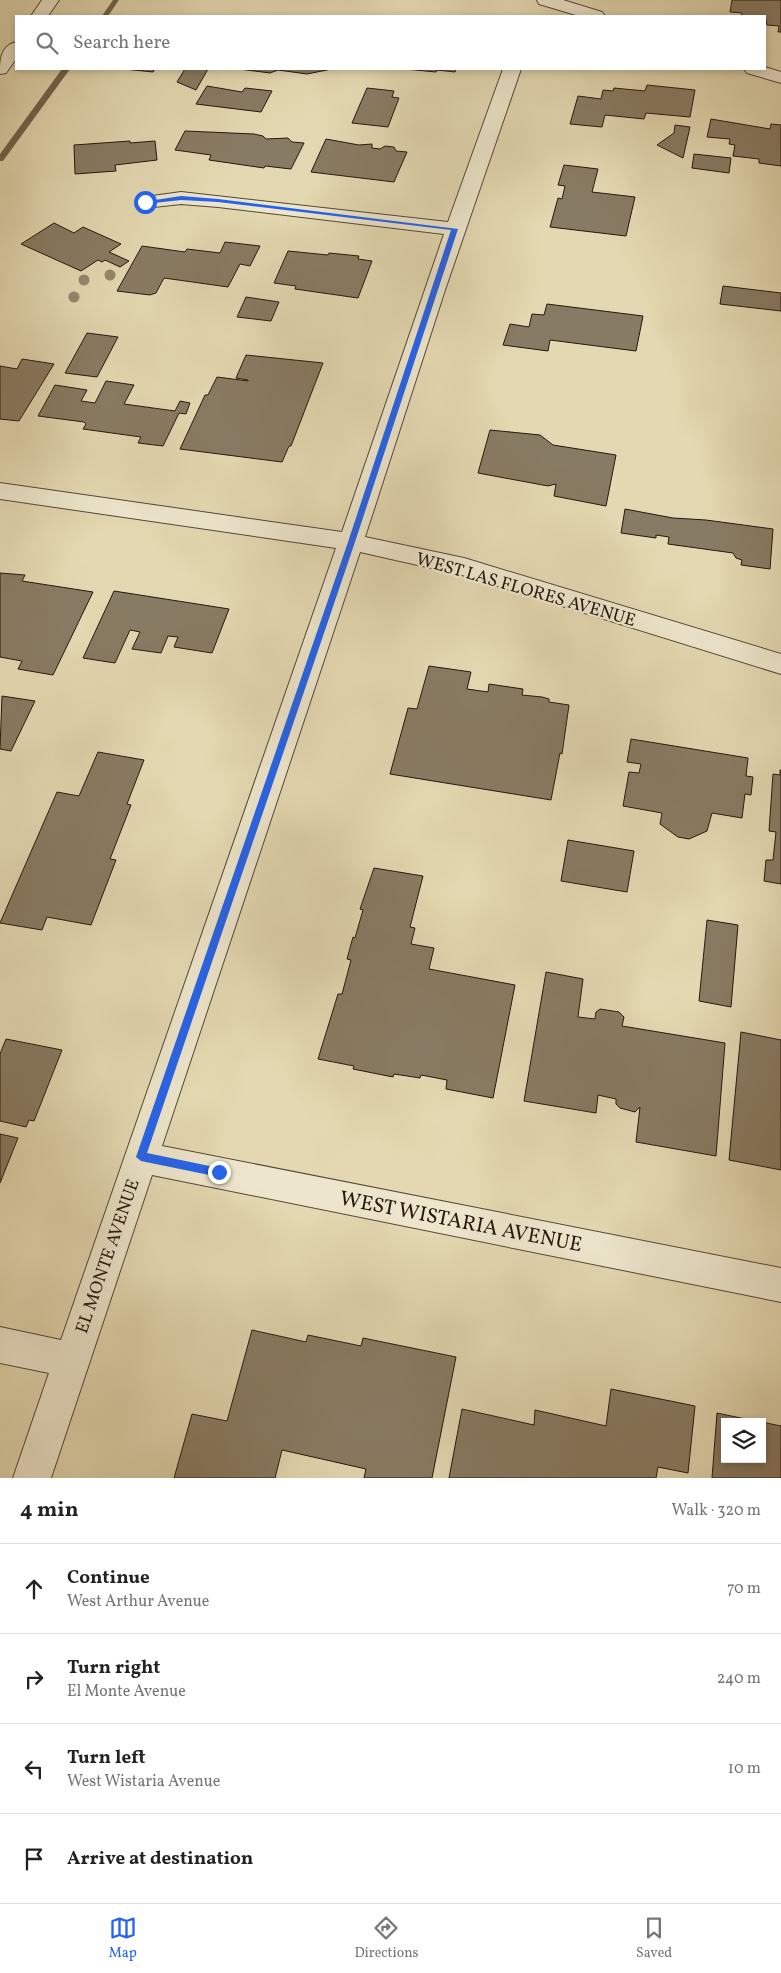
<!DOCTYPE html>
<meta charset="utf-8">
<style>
body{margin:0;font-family:Vollkorn,serif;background:#f2f2f2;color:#222}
.controls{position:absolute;right:15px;bottom:15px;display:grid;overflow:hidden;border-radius:0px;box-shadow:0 2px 8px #0003}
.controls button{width:45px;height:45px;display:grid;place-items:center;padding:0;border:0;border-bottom:1px solid #e0e0e0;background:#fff;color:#222;font:25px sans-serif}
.stop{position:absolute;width:15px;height:15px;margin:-11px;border:4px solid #2563eb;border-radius:50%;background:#fff}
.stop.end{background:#2563eb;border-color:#fff;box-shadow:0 1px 5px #0008}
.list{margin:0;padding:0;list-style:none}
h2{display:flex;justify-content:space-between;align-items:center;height:65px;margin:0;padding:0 20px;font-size:21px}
h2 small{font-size:16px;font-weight:400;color:#767676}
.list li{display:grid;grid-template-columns:32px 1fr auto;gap:15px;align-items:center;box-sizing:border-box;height:90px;padding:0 20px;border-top:1px solid #e0e0e0}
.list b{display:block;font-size:19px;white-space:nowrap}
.list p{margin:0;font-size:16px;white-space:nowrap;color:#767676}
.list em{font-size:16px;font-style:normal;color:#767676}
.icon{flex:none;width:28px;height:28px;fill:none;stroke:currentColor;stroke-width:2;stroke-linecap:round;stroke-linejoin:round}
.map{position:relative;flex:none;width:781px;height:1478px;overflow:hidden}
.search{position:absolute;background:#fff;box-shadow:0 2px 8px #0003;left:15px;right:15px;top:15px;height:55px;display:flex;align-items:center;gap:12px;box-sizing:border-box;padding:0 18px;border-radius:0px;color:#767676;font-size:19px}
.sheet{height:425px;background:#fff}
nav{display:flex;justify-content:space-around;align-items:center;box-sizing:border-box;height:70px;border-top:1px solid #e0e0e0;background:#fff;font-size:14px;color:#767676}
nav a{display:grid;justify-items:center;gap:2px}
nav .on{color:#2563eb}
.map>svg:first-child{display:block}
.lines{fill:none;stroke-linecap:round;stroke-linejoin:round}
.stream{fill:#71634f;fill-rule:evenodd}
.building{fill:#887b63;stroke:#26170f}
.minor-casing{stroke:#554738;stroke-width:2}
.minor{fill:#ede6cc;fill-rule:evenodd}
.tree{fill:#95886e}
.route{fill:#2563eb}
.labels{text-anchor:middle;stroke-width:4.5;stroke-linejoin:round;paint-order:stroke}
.street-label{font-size:18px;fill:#26170f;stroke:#ede6cc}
.near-street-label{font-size:21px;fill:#26170f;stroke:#ede6cc}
</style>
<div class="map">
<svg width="781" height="1478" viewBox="0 0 781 1478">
<rect width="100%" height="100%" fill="#e3d8b1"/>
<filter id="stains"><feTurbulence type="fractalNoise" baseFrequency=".004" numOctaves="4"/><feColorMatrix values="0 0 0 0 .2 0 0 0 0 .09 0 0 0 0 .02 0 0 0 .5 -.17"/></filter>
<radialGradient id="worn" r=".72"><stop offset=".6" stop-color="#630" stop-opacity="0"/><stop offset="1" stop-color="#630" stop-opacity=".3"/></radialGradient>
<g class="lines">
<path class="stream" d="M113,0h6l-11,16h-6z
M62,69h8l-67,92h-3v-7z"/>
</g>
<path class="building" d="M732,0h49v32h-3l1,-6 -12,-1 -2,-9h-24l1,-3 -12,-1z
M124,69h31l-2,3z
M185,69h23l-12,21 -19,-8z
M239,69h93l-25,5 -29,-4 -8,3z
M405,69h51l-1,3 -18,-2 -1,2z
M647,85l48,5 -5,27 -44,-4 -2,6 -39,-4 -3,12 -32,-3 8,-28 23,3 2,-9 10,1 1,-3 31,3z
M207,86l35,6 3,-4 27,3 -11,21 -65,-8z
M367,88l27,3 -2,6 7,1 -11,29 -36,-4z
M711,119l59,10 1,-5 10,1v41l-22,-3v-4l-26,-3 2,-11 -6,-1 1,-5 -23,-2z
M675,125l15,2 -7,31 -26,-13 17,-12z
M185,131l69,3 9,2 3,3 22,-1 4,4 12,1 -13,26 -26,-3 -1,2 -55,-8 2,-5 -36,-5z
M326,139l33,6 13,-1v4l8,1 5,-3 9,1 2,4 11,1 -13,30 -83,-10z
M130,141v2l25,-2 2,19 -42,5 1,6 -41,3 -1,-29z
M694,154l37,4 -2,15 -37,-5z
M564,165l34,4 -6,23 43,5 -9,39 -76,-9 8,-29 4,1 3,-13 -7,-1z
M54,223l20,10 9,-6 38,17 -12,8 20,9 -9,6 -15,-7 -3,2 -4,-2 -17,11 -60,-27z
M225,242l35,4 -10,20 -10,-2 -12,23 -64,-9 -8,15 -6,2 -33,-4 25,-45 43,6 2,-3 33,4z
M288,251l40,4 1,-2 30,3 -1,3 14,2 -14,37 -63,-9 1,-3 -22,-3z
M723,286l58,7v18l-61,-7z
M246,297l33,5 -8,19 -34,-4z
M547,304l96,12 -7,35 -86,-11 -2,11 -45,-6 7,-21 19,3 3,-13 12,1z
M87,333l31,4 -21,40 -32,-4z
M246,355l77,8 -32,83h-2l-7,16 -102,-13 25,-54h3l9,-18 31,4v-1l-12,-2z
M22,359l32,5 -35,57 -19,-2v-53l17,3z
M106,381l28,4 -10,19 51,7 5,-10 10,2 -4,11 -7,-1 -16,33 -25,-3 3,-6 -58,-8 3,-5 -2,-2 -46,-6 17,-31 32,5 -6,11 14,2z
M490,430l50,5 13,10 63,10 -10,51 -52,-10 2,-12 -8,2 -70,-13z
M625,509l48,9 33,2 67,9 -3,40 -29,-4 1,-5 -6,-2 -3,-5 -65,-9 1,-7 -13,-2v3l-35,-5z
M0,573l25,2 -3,6 71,11 -40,83 -35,-6 4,-8 -22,-4z
M114,591l115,18 -17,44 -38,-6 4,-10 -10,-1 -7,17 -29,-4 8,-17 -10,-2 -15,33 -32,-5z
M429,666l42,6 -4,17 21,3 1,-8 34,5 -1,6 20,2 7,2v3l20,3 -7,49 -2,-1 -9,47 -161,-26 18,-66 9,1z
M2,696l33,5 -24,50 -11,-2z
M631,739l117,19 -2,18 7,1 -2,18 -6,-1 -3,24 -30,-5 -5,18 -18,8 -11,-2 -18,-13 2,-11 -39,-7 6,-34 10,1 2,-9 -14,-2z
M98,752l46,8 -17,44 4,1 -21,54 6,1 -25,65 -44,-8 -5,13 -42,-7 57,-131 22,4z
M780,770h1v114l-17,-3 2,-21h7l3,-28 -7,-1 4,-57 7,1z
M568,840l66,11 -7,41 -66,-11z
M374,868l49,8 -13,51 5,1 -4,16 23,4 -5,21 86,16 -22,113 -47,-9 1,-9 -26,-5 -1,3 -26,-4 -1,3 -40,-8 1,-3 -36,-7 20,-65h4l9,-34 -4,-1 6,-22 2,1 8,-28 -3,-1z
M707,920l31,5 -7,82 -32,-6z
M546,972l37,7 -5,38 17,2 1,-7 4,-3 19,3 5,5 -2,9 103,17 -9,113 -80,-14 4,-35 -5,5 -15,-4 -4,-4v-5l-18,-4 -2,18 -72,-12z
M741,1032l40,8v130l-52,-10z
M6,1039l56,11 -28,71 -5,-1 -3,7 -26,-6v-67z
M0,1134l18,4 -18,45z
M252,1330l54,12 2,-7 53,11 2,-8 93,19 -24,121h-68l2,-9 -84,-19 -7,28h-101l18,-64 35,7z
M611,1389l84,17 -7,67 -30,-6 -2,11h-207l13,-69 72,16 1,-15 71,16z
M717,1413l43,9h-35v37h37v-37l19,4v52h-69z"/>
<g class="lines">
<g class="minor-casing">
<path id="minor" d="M42,0h17l-11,16h-17z
M537,0h26l39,12 3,4h-26l-40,-12z
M16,42v17l-10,14 -6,1c0,-13 0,-28 16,-32z
M765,67l16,5v11l-34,-10 -3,-4h21z
M503,69h18l-76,221 -80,247 99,21 317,96v20l-319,-99 -102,-23 -198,594 619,122v34l-629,-127 -101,303h-38l36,-105 -49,-10v-36l61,13 275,-792 -336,-49v-16l342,49 102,-298 -226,-27 -37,-3 -36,4 -7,-2 -3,-4 3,-4 43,-6 267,30z"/>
</g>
<use href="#minor" class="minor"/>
</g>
<g class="tree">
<circle cx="110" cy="275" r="5.5"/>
<circle cx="84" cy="280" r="5.5"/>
<circle cx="74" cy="297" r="5.5"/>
</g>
<path class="route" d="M181,196l37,3 240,30 -103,313 -208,611 72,15 5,4 -5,5 -78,-16 -5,-4 212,-615 103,-312 -233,-28 -37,-2 -36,4 -3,-2z"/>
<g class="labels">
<g class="street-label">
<text transform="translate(526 589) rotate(16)" y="6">WEST LAS FLORES AVENUE</text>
<text transform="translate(107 1256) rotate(-71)" y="6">EL MONTE AVENUE</text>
</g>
<g class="near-street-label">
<text transform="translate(461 1221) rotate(11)" y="7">WEST WISTARIA AVENUE</text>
</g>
</g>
<rect width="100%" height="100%" filter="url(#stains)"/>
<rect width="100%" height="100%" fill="url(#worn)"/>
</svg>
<div class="controls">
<button><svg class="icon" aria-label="layers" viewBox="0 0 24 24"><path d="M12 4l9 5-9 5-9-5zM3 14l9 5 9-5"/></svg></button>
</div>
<div class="stop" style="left:145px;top:202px"></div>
<div class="stop end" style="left:219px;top:1172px"></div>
<div class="search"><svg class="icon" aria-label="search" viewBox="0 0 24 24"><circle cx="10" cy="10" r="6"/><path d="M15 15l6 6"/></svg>Search here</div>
</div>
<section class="sheet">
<h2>4 min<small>Walk · 320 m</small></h2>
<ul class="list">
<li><svg class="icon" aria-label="ahead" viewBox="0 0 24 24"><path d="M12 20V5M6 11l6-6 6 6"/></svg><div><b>Continue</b><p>West Arthur Avenue</p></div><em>70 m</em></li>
<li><svg class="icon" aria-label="right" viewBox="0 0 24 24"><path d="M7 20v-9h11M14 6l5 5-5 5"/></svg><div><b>Turn right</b><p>El Monte Avenue</p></div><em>240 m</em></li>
<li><svg class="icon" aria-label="left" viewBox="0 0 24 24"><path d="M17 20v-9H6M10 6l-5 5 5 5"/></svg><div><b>Turn left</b><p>West Wistaria Avenue</p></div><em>10 m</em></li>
<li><svg class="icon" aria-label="arrive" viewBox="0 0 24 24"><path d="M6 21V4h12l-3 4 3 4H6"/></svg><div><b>Arrive at destination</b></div></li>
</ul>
</section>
<nav>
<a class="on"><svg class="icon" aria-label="map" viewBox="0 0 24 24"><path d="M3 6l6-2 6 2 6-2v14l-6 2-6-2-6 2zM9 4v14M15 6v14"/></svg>Map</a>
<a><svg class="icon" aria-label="directions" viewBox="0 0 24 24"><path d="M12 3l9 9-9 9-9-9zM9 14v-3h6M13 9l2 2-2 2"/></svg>Directions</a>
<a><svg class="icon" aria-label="saved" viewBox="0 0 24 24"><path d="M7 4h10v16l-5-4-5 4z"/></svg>Saved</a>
</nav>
